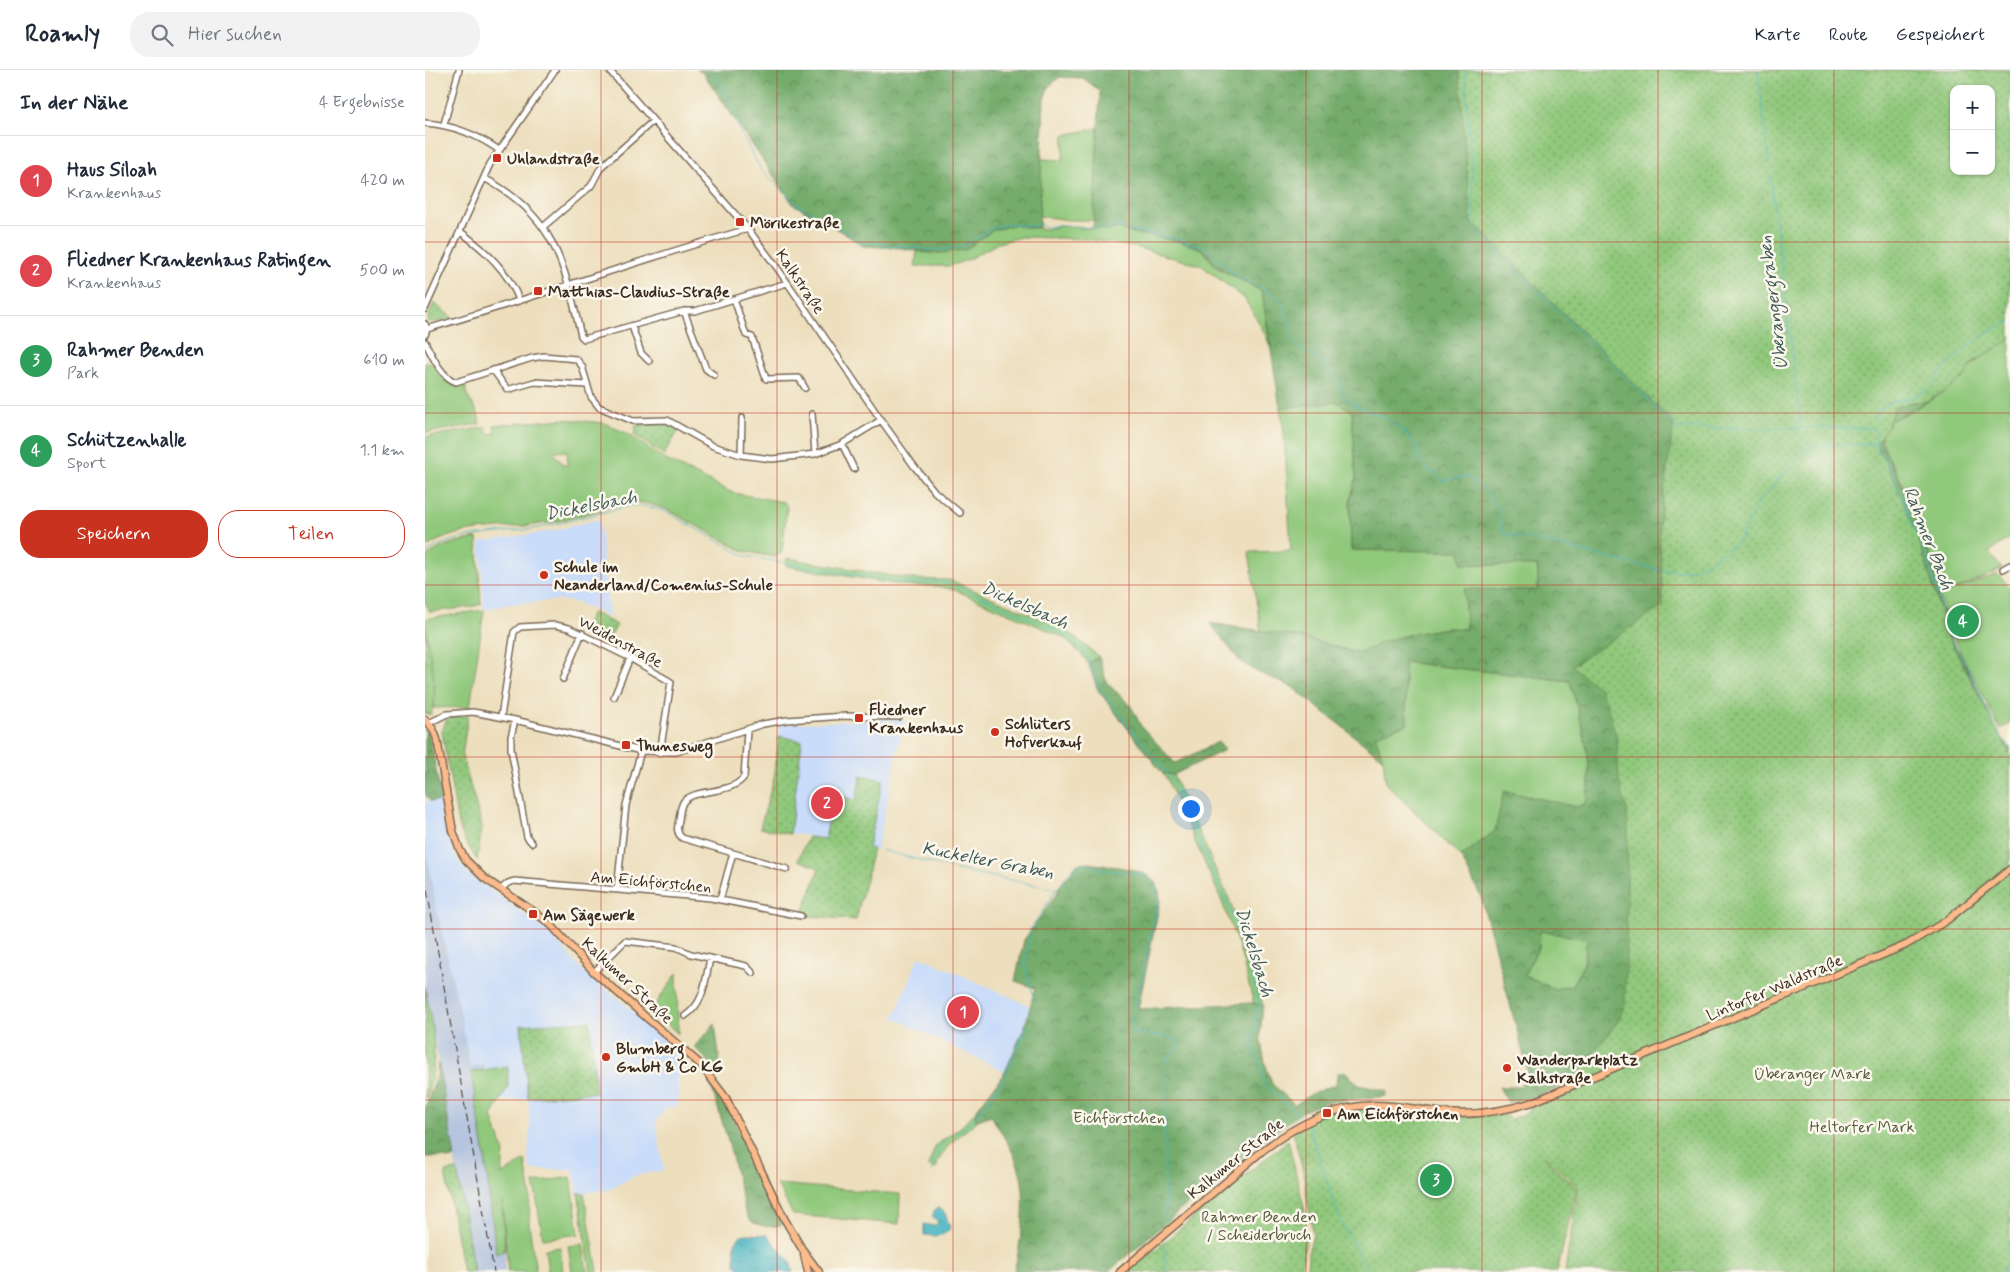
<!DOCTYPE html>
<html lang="de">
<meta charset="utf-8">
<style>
body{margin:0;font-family:Mynerve,sans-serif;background:#f2f2f3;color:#1f2937}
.controls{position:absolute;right:15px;top:15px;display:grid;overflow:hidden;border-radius:10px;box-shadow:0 1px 4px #0004}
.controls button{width:45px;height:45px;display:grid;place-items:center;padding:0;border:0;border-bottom:1px solid #e0e1e3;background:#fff;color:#1f2937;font:25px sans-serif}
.you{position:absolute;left:765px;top:738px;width:18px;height:18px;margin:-12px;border:4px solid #fff;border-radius:50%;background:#1a73e8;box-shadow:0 0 0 8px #1a73e833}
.badge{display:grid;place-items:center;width:32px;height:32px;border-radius:50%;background:#c8321e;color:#fff;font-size:16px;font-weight:700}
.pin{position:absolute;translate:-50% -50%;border:2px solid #fff;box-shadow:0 1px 5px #0006}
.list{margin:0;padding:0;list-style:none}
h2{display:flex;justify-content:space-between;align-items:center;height:65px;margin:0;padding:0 20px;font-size:21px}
h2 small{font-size:16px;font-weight:400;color:#747a83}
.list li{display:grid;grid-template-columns:32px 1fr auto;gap:15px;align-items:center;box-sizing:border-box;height:90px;padding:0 20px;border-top:1px solid #e0e1e3}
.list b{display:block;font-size:19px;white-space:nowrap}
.list p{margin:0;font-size:16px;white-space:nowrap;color:#747a83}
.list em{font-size:16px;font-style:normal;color:#747a83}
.actions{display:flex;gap:10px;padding:15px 20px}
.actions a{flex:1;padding:11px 0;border:1px solid #c8321e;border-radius:20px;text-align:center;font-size:18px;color:#c8321e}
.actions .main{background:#c8321e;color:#fff}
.icon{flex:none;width:28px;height:28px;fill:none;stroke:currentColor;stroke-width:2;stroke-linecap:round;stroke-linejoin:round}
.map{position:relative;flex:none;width:1585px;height:1202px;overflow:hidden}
header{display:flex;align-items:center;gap:30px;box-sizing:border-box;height:70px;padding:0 25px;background:#fff;border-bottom:1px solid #e0e1e3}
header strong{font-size:24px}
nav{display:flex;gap:28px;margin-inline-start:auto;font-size:18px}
.search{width:350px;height:45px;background:#f2f2f3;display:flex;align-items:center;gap:12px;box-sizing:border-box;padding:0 18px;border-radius:20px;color:#747a83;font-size:19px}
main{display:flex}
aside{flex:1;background:#fff}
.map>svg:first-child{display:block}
.built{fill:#c9dcf9}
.railway{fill:#b6c5de}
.grass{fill:#90c87c;stroke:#66794d;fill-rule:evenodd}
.forest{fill:url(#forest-crowns);stroke:#586b45;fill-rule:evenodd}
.park{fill:url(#park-dots);stroke:#66794d;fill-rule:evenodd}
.water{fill:url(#water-ripples);stroke:#406f70}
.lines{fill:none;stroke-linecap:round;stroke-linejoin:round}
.stream{stroke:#46b4c2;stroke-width:1}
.minor-casing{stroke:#796956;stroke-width:8}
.major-casing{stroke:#796956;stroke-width:9}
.minor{stroke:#fff;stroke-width:5}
.major{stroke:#fbbb8c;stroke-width:6}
.rail{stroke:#3b2a1e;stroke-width:1;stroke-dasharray:8 4;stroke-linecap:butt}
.grid{fill:none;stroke:#c8321e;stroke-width:1;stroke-opacity:0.55}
.poi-dot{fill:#c8321e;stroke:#fbf7ec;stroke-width:2}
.labels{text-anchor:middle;stroke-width:5;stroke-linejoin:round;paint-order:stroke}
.poi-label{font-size:16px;font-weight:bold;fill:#3b2a1e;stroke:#fbf7ec;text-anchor:start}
.street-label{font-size:16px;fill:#3b2a1e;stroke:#fbf7ec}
.park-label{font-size:16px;fill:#54593a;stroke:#fbf7ec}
.water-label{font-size:18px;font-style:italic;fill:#3f5a57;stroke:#fbf7ec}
</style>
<header>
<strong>Roamly</strong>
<div class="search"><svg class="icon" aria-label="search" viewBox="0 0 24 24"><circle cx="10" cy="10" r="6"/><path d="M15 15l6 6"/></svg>Hier suchen</div>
<nav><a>Karte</a><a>Route</a><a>Gespeichert</a></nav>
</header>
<main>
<aside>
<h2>In der Nähe<small>4 Ergebnisse</small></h2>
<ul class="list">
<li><span class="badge" style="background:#e0444e">1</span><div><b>Haus Siloah</b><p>Krankenhaus</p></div><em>420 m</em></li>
<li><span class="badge" style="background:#e0444e">2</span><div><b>Fliedner Krankenhaus Ratingen</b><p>Krankenhaus</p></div><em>500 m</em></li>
<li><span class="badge" style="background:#2e9e5b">3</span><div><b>Rahmer Benden</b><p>Park</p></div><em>610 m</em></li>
<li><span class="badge" style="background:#2e9e5b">4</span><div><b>Schützenhalle</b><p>Sport</p></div><em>1.1 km</em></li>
</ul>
<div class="actions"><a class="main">Speichern</a><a>Teilen</a></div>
</aside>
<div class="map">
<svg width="1585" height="1202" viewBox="0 0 1585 1202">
<defs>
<pattern id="forest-crowns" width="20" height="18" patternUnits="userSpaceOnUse" patternTransform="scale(1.25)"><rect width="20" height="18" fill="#74ac6c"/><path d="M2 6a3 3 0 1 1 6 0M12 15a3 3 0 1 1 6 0" fill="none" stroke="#608c58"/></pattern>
<pattern id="park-dots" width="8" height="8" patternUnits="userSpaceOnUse" patternTransform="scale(1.25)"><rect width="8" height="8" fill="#90c87c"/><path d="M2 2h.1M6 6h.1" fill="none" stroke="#77a365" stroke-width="1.8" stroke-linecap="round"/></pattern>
<pattern id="water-ripples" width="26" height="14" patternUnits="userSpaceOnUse" patternTransform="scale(1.25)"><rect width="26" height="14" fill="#46b4c2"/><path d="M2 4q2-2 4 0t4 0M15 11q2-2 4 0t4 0" fill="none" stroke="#3c939d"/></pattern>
</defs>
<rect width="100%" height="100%" fill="#fbf7ec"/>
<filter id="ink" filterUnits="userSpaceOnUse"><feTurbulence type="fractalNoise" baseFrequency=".02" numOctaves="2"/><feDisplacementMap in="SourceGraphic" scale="10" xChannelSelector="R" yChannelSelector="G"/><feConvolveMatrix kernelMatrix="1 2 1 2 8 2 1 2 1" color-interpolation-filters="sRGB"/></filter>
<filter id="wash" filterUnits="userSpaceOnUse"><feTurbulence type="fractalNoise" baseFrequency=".0096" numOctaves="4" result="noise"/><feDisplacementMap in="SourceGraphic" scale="20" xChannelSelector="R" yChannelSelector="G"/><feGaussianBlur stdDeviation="1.12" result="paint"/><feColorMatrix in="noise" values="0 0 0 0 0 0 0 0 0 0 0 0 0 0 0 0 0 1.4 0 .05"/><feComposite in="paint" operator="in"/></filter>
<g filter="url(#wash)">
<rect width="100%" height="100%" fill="#eddfbe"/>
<path class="built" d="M174,449l10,98 -31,-14 -16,-3 -52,4 -26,6 -4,-68 72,-11z
M476,649l3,1 -27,130 -52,-11 -65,-11 14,-50 6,-54z
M5,731h12l4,28 5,13 6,17 11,14 82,60 29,34 103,85 -4,8v46l-12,2 -10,14 8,48 -30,6 -26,14 -30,3 -5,-24 -43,1 -2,-12 2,-31 -2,-28 -40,2 -4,-37 -14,3 -9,-51 -25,-109 -11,-68v-37z
M494,886l111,50 -5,20 -20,46 -111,-54z"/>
<path class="railway" d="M0,770l11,67 25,109 9,51 14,-3 4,37 -3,57 7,65 4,29 9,-1v21h-31l-49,-285z"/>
<path class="grass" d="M673,58l-4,92h-25l-30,-4 2,-57 22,1 1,-25z
M588,155l34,4 11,-3 52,4 9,-2 9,4 51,9 23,8 14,18 46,24 8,55 -8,-18 -18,-30 -42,-32 -67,-19 -50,-8 -64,-2 -23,6 -31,17 -18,6h-34l2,-15c33,9 49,-12 77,-21 6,-2 13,-3 19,-5z
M1585,265v203l-21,14 13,17 -58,25 53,-20 13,13v137l-10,5 -49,-96 -12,-39 3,-1 -18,-57 -23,-55 -17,-33 -6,-23c20,-8 40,-16 58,-29 27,-18 46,-44 74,-61z
M5,291c12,15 16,28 37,22 -5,11 6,19 10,29 2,4 2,8 3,12l-55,9v-70z
M912,332l15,9 4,68 -6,23 1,48 109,1 2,13 76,2v24l-73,-1 1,40 -18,-1 -41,7 -25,7 -17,9 -12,1 -51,-15 -41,-5 -12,-80 42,-1 -7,-120 -4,-23z
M140,349l39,4 24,11 38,26 67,33 51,9 3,5 -5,45 -7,5 -32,-6 -77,-42 -20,-6 -16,-1c-31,8 -65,19 -97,23 -38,5 -75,1 -108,23v-111l61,-10 1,6 8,1 -1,-9zM142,381l1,14h-4l-11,-13z
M52,468l4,66 -10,3 -41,5 -5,-10v-44c14,-13 34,-17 52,-20z
M362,488l100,17 26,4 37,1 99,42 24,13 26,22 -11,6 -6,-8 -19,-18 -110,-48 -19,-3h-27l-121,-20z
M59,540l-14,97 -36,1v-20l-9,-69z
M979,592l166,19c10,39 26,81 16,122l-9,4 -72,-16 -10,40 -34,26 -75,-73 -3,-25 -8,-24 32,-11z
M737,703l11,2 56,124 23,66 11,40 -9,-1 -15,-57 -19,-50 -53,-118z
M1115,861l47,8 -3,25 -12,21 -17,4 -31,-14 15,-28z
M252,903l1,61 -26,-24z
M83,996v21l-16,29 12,36 -2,23 23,-15 5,31 -1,33 7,48h-28l-6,-72 3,51 -9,2 -11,-96 -14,-85z
M550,1042l1,9c-17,17 -34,24 -40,48l-8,-3 8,-21 26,-19z
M146,1107l8,57 -36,5 -9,-56z
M352,1114l123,10 -1,30 -106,-9z
M153,1123h6l14,79h-7z
M158,1174l4,28h-15l-4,-26z
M135,1177l3,25h-15l-3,-23z"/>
<path class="forest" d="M272,0h1313l-16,275 -57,51 -27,16 -32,14 3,17 19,38 23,55 18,58 -4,2 14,43 11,19 37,77 11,13v112l-139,100 -336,137 -27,5 -9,-15h21l8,-16 -47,-174 -20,-40 34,-26 9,-40 73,16 9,-4c10,-41 -6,-83 -16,-122l-166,-19 3,62 -32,11 8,24 -91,-72 -37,-16 -16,-11 -29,-37 92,14 51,15 12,-1 17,-9 25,-7 41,-7 18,1 -2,-40 74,1v-24l-76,-2 -2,-13 -109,-1 -1,-48 6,-23 -4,-68 -15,-9 -57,6 -18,-117 -46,-25 -14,-17 -23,-8 -51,-9 -9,-4 -9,2 -17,-2 7,-137 -17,-13 -23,-1 -11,9 -5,13 -5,128 -7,1 -19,-3 -20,5 -28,20 -25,3 -23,-2 -16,-3 -38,-2 -16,-11 -54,-31 -90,-131zM1529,19h37v82h-37zM1115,861l47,8 -3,25 -12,21 -17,4 -31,-14 15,-28z
M674,587l8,26 24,23 10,20 34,37 43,-21 7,8 -52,25 -11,-2 -64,-83 -10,-27z
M0,659l5,10 12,62h-12l-5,-7z
M659,792c27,7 77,1 76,39l-22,108 113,-6 12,2 -3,31 5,27 7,21 23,21 16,-11 25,-10 1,-11 8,-2 14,14 28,6 -1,5 -61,6 -23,10 -47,34 -147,126h-94c7,-31 15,-76 4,-106 -5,-17 -19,-36 -27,-51l-15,6 -1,-9 30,-40 20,-46 10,-38 -20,-7 9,-41 34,-48v-4l18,-23z
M290,954l6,46 -3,1 -24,-24z
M13,993l17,95 -9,1 -2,-2h-19v-49l12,-33z
M285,1012l20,31 53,111c-7,4 -25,3 -32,-3 -3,-2 -4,-7 -6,-10l-16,-67z"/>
<path class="park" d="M1034,0h551v270l-37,22 -8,14 -20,15 -17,10 -16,1 -17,5 -7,19 -12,17 20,41 21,51 32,103 61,116v518h-445l13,-85 -34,-31 13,15 20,17 -20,84h-250l1,-19 5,-18 -10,-64 -10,-39c18,-17 29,-27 54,-28l114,13 45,-2 10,10 -5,-6 19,-8 1,-4 54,-21 1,-23 31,-40 8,-18 3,-177 -1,-18 -8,-28 -2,-42 -9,-32 -8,-19 -28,-23 91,-60 -4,-82 15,-101 -197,-197 -6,-3zM1529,19h37v82h-37z
M9,233l20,16 -12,3h-14v-6z
M230,353l13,1 11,6 -15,25 -30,-20 2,-10z
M167,542l25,13 -9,16 -24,-13z
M0,558c4,25 15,63 6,87l-6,-1z
M43,645l-6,41 20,70 -5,34 -11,-17 -8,-19 -16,-92 4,-12 5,-3z
M354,666l23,5 -12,93 -30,-6 14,-50z
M436,705l22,5 -15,68 5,1 -17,71 -47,-4 -6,-3 16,-45 -21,-8 10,-23 17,2 9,-44 22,5z
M0,917c7,38 16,75 0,112z
M165,951l6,71 -68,6 -7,-73z
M863,1070l17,72 1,29 -6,31h-172z
M32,1100l17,102h-11l-18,-100z"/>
<path class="water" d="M514,1138l6,5 5,15c-7,10 -14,8 -26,7v-11l11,2 3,-4 -6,-5 3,-8z
M321,1164l21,1 23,26 3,11h-49l-9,-7v-22l6,-8z"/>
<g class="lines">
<path class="stream" d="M284,0l10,10 14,29 6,21 21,38 35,35 54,31 11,9h21l6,3 13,-1 10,3 7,-1 9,3h13l25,-4 28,-18 17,-4 22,2 7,-2 9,3 11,-2 51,4 11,-3 10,5 49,8 11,5 12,1 35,31 25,12 16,10 8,12v8l5,7 -1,10 8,12 29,18 6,13 6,5 4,13 17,12 24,9 22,16 3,5 8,7 1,13 12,14h6l4,8 4,1c8,-5 15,-1 23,-5l17,14 6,10 9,8v13l6,13 25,5
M1040,0l10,158 202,200h196l5,21 14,24 36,89 23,77 12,19 36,76 11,13
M1333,0l11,93
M1345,105l31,251
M1449,349c11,-24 34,-15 52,-29 7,-6 11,-14 18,-21 13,-15 47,-42 66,-47
M1374,386l12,-11 65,-1
M1110,470l128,31 28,-1 19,-9 28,-19 21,-40 37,-43
M0,484l14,-9 26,-8 73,-9 79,-19 15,-4 13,1 20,5 80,45 162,27 34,-1 16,4 93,41 19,11 12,10 11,17 7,23 73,92 61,138 16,48 11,40 -5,13 1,9 -3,5 -1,9 9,25 3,17 40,36
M456,780l77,20 99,19c6,-7 13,-18 21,-23 8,-4 15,1 22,3 25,6 55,-4 58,31l-26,124 2,9 39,5 4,3 1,7 -11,10 -2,6
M609,928l-9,-31 5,-37 26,-40
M740,1000v150
M883,1055l32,95 29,52
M1585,1065v9
M506,1103l9,-27 8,-8 15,-9 18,-19 23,-32 24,-53
M740,1202v-27
M1577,1202l8,-15"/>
</g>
</g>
<g filter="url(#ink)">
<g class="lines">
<g class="minor-casing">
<path id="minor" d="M184,0l139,159 30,40 103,151 33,46 21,26 25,21
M0,53c28,2 51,11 74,27
M19,54l15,-54
M59,108c71,38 80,85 97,158l3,3 100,-28h11l92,-28
M118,157l48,-41 10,-19 52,-46
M36,162c25,19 47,39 58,68
M309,229l12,36 6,2 14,42 33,-1 6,10
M0,239l65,-145 65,-94
M259,241l22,58 8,6
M0,254l2,5 -2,6
M207,256l9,27 8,8
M2,259c108,-31 213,-70 321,-100
M0,272c7,13 16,35 31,40l76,-24 12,-2 32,3 6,7 9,31 8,10 34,14 34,-1 46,26 28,9 31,4 43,-5 27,-10 39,-24
M68,300l14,19h3l24,-7 53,3
M387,344l3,40
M417,374l12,25
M316,385l1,-37
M1578,499l7,-4
M138,609l19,-46
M189,627l16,-39
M76,647l13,-85 6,-5 35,-2 14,3 61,30 41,24 -11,71
M90,650l-4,17v12l16,88 5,6
M4,653l18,-9 26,-2 42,8 126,31 35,1 87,-28 24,-4 58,-4 54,1
M308,783l54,16
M76,819l7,-6 6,-2 197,17 90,18
M192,820l9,-85 15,-54
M295,830l13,-47 -51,-15c-6,-6 -5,-11 -3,-18 1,-6 1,-14 5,-19 12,-13 47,-6 60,-24l3,-46
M169,902l31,-31 51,6 15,7 55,12 7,7
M260,946c20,-13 20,-36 25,-57"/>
</g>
<g class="major-casing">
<path id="major" d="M0,649l8,10 4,10 16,92 7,19 6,10 18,18 52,35 15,12 43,47 106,92 26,34 59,122 17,29 17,23
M379,1185l4,17
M695,1202l142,-121c33,-25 69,-45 112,-46 24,0 48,5 72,8 31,3 58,-2 87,-11l373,-157 40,-24 64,-52"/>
</g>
<use href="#minor" class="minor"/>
<use href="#major" class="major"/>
<path class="rail" d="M0,808l69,394"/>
</g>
</g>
<path class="grid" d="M176,0v1202M352,0v1202M528,0v1202M704,0v1202M881,0v1202M1057,0v1202M1233,0v1202M1409,0v1202M0,172h1585M0,343h1585M0,515h1585M0,687h1585M0,859h1585M0,1030h1585"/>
<g class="poi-dot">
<rect x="67" y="83" width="10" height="10" rx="2.5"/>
<rect x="310" y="147" width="10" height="10" rx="2.5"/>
<rect x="108" y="216" width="10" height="10" rx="2.5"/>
<circle cx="119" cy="505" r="5"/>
<rect x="429" y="643" width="10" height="10" rx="2.5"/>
<circle cx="570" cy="662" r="5"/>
<rect x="196" y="670" width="10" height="10" rx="2.5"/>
<rect x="103" y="839" width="10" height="10" rx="2.5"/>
<circle cx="181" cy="987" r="5"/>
<circle cx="1082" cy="998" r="5"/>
<rect x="897" y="1038" width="10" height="10" rx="2.5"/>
</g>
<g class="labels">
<g class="poi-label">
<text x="82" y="94">Uhlandstraße</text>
<text x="325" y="158">Mörikestraße</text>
<text x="123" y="227">Matthias-Claudius-Straße</text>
<text x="129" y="502">Schule im<tspan x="129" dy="18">Neanderland/Comenius-Schule</tspan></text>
<text x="444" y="645">Fliedner<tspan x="444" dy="18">Krankenhaus</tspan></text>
<text x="580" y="659">Schlüters<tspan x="580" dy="18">Hofverkauf</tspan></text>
<text x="211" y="681">Thunesweg</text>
<text x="118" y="850">Am Sägewerk</text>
<text x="191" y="984">Blumberg<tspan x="191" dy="18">GmbH &amp; Co KG</tspan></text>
<text x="1092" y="995">Wanderparkplatz<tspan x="1092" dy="18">Kalkstraße</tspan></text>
<text x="912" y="1049">Am Eichförstchen</text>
</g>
<g class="street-label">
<text transform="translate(376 211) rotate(56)" y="6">Kalkstraße</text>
<text transform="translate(196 571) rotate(28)" y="6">Weidenstraße</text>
<text transform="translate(226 811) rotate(5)" y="6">Am Eichförstchen</text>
<text transform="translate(203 910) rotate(43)" y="6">Kalkumer Straße</text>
<text transform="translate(1349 917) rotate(-23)" y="6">Lintorfer Waldstraße</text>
<text transform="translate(810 1088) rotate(-39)" y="6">Kalkumer Straße</text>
</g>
<g class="park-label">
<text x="1387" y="1009">Überanger Mark</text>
<text x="694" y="1053">Eichförstchen</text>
<text x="1437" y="1062">Heltorfer Mark</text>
<text x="834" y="1152">Rahmer Benden<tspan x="834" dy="18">/ Scheiderbruch</tspan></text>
</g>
<g class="water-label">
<text transform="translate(1348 233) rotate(-97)" y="6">Überangergraben</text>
<text transform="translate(166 435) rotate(-11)" y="6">Dickelsbach</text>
<text transform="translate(1504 468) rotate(69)" y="6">Rahmer Bach</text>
<text transform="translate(600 535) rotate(24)" y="6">Dickelsbach</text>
<text transform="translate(563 790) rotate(11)" y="6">Kuckelter Graben</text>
<text transform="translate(830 882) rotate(73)" y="6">Dickelsbach</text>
</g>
</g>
</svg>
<div class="controls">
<button>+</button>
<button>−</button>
</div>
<div class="you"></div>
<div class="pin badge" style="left:538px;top:942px;background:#e0444e">1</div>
<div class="pin badge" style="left:402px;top:733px;background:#e0444e">2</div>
<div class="pin badge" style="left:1011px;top:1110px;background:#2e9e5b">3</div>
<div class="pin badge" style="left:1538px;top:551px;background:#2e9e5b">4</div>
</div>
</main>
